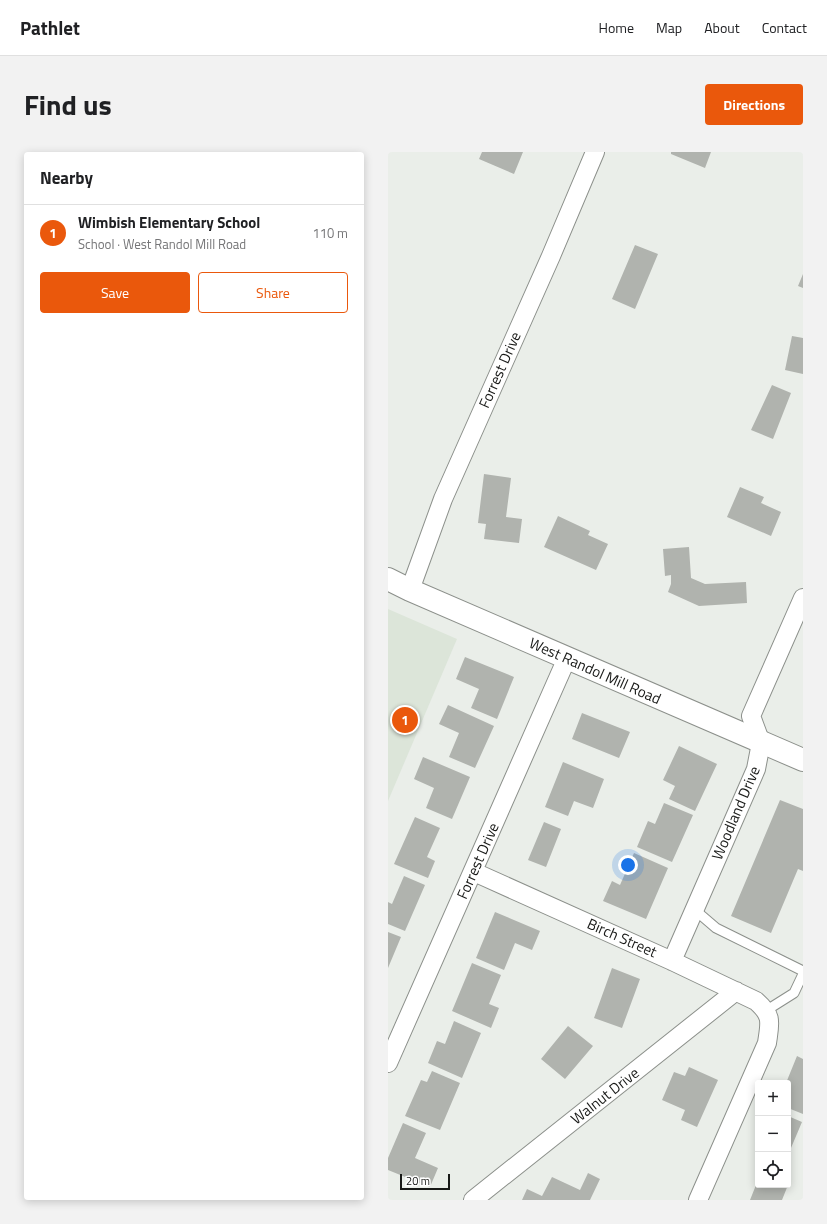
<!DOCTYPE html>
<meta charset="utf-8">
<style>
body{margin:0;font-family:"Titillium Web",sans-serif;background:#f2f2f2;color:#202124}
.controls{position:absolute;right:12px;bottom:12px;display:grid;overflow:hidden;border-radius:4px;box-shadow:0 2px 10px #0003}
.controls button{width:36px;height:36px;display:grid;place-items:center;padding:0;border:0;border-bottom:1px solid #e0e0e0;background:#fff;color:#202124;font:20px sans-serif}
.scale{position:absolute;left:12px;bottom:10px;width:50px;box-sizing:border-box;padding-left:4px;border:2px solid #181917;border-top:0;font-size:11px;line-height:14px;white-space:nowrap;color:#181917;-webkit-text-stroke:3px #fff;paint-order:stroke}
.you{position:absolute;left:240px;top:713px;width:14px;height:14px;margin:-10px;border:3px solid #fff;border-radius:50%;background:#1a73e8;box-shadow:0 0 0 6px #1a73e833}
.badge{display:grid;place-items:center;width:26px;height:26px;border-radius:50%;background:#ea580c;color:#fff;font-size:13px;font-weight:700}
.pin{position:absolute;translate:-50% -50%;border:2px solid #fff;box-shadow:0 1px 4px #0006}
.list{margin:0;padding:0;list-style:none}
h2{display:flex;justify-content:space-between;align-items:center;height:52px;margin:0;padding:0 16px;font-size:17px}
h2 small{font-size:13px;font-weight:400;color:#757577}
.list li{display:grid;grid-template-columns:26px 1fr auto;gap:12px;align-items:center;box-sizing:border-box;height:56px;padding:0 16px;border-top:1px solid #e0e0e0}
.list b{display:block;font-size:15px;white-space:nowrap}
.list p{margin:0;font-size:13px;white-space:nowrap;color:#757577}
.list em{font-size:13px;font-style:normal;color:#757577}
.actions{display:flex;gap:8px;padding:12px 16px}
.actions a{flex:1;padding:9px 0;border:1px solid #ea580c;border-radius:4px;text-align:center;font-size:14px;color:#ea580c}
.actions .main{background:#ea580c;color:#fff}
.icon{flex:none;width:22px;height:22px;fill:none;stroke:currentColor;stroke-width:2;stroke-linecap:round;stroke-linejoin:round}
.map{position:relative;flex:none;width:415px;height:1048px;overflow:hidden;border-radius:4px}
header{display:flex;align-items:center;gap:24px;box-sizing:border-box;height:56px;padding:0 20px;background:#fff;border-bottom:1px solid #e0e0e0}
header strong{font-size:19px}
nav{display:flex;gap:22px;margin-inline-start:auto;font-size:14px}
.intro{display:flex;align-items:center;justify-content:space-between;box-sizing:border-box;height:96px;padding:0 24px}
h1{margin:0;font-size:28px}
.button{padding:10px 18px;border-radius:4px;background:#ea580c;color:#fff;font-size:14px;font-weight:700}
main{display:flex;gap:24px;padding:0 24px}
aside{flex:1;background:#fff;border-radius:4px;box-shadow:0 2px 10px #0003}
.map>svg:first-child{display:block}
.built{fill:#dce5d9}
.building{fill:#b0b3ae}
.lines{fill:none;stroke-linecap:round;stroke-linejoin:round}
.lane-casing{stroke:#8c908b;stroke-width:11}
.street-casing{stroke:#8c908b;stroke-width:20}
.secondary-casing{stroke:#8c908b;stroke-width:24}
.lane{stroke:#fff;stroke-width:9}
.street{stroke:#fff;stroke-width:18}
.secondary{stroke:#fff;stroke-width:22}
.labels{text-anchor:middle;stroke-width:3;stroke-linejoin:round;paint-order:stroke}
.street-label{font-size:15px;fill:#181917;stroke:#fff}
</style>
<header>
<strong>Pathlet</strong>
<nav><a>Home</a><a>Map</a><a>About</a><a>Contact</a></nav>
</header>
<div class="intro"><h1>Find us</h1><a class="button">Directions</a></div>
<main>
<aside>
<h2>Nearby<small></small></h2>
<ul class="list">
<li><span class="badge">1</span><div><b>Wimbish Elementary School</b><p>School · West Randol Mill Road</p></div><em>110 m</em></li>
</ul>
<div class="actions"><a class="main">Save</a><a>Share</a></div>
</aside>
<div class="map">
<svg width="415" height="1048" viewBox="0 0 415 1048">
<rect width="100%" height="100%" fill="#eaeee9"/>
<path class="built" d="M0,457l69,30 -69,162z"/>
<path class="building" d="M94,0h41l-9,22 -35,-15z
M283,0h40l-6,16 -34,-14z
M247,93l23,9 -23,55 -23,-10z
M415,122v14l-5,-2z
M404,184l11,2v36l-18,-4z
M384,233l19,8 -18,46 -22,-9z
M96,322l27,4 -5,39 16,2 -3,24 -35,-4 2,-15 -8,-1z
M352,335l24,10 -3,6 20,9 -10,24 -44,-19z
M170,364l32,15 -2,4 20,9 -12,26 -52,-23z
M301,395l2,31 14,6 41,-2 1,21 -48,3 -31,-14 3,-8v-9l-6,1 -2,-27z
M77,505l49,20 -17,42 -26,-11 8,-19 -23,-10z
M60,553l46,21 -19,42 -26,-11 10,-24 -20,-9z
M194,561l48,19 -11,26 -47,-19z
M291,594l38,18 -22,47 -26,-12 6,-13 -12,-6z
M35,605l47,20 -18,42 -26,-11 8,-20 -20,-9z
M175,610l41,17 -11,29 -19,-7 -6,15 -23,-9z
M392,648l23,9v62l-5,-2 -27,64 -40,-17z
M276,651l29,12 -21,47 -35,-15 11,-26 7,3z
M27,665l25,11 -13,29 8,4 -7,17 -34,-14z
M156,670l17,7 -15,38 -18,-7z
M246,701l34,15 -22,51 -43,-18 9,-20 8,4z
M16,724l21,9 -20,46 -17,-7v-22l4,2z
M107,760l45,19 -8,19 -17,-7 -11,27 -28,-12z
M0,780l13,5 -13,31z
M84,811l29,12 -12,29 10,4 -8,20 -39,-17z
M224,816l28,11 -18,49 -28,-10z
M66,869l27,12 -19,45 -34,-15 9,-22 8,3z
M180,874l25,20 -28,33 -24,-20z
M409,904l6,3v55l-15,-6v-25h-2z
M301,915l29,13 -21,47 -16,-7 4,-10 -23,-10 12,-28 11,4z
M44,919l28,12 -20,47 -35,-14 16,-36 6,2z
M400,964l14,6 -14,33z
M15,971l23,10 -11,25 23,10 -8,19 -42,-17v-12z
M370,995v9l-3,-1z
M200,1021l12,6 -10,21h-68l5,-11 15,7 10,-19 28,13z
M370,1028v5h30l-6,15h-32z"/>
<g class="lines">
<g class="lane-casing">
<path id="lane" d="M307,758l21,18 87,43
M379,858l27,-17 9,-19"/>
</g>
<g class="street-casing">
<path id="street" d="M22,438l33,-91 108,-243 44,-104
M86,720l198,89 84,40c17,15 14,21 11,42l-69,157
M284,809l84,-192 5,-26 -10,-27 52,-118
M0,911l179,-405
M85,1048l263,-209"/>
</g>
<g class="secondary-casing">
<path id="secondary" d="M0,427l22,11 393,170"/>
</g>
<use href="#lane" class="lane"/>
<use href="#street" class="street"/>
<use href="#secondary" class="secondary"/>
</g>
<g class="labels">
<g class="street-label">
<text transform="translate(112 218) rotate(-66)" y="5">Forrest Drive</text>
<text transform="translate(207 519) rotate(24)" y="5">West Randol Mill Road</text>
<text transform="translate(348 661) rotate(-67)" y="5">Woodland Drive</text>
<text transform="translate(90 709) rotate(-66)" y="5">Forrest Drive</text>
<text transform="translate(234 786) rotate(24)" y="5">Birch Street</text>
<text transform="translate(217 944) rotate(-38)" y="5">Walnut Drive</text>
</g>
</g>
</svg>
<div class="controls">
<button>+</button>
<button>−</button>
<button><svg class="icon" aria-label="locate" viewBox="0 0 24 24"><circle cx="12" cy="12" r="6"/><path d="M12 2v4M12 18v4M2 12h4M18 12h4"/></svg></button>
</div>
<div class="scale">20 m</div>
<div class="you"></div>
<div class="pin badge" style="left:17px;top:568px">1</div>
</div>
</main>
